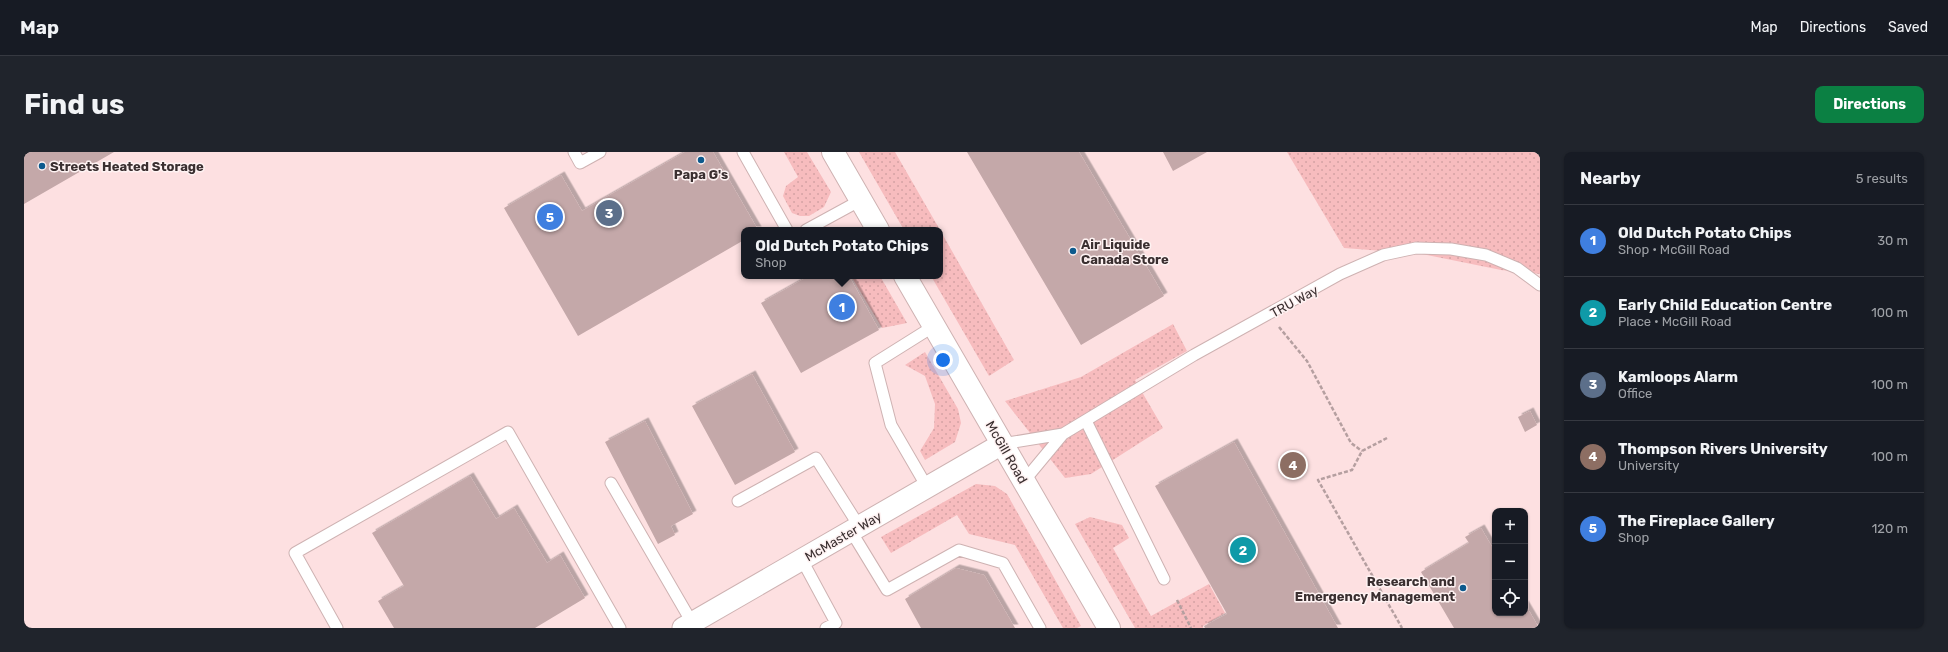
<!DOCTYPE html>
<meta charset="utf-8">
<style>
body{margin:0;font-family:Rubik,sans-serif;background:#20242c;color:#f1f3f6}
.controls{position:absolute;right:12px;bottom:12px;display:grid;overflow:hidden;border-radius:8px;box-shadow:0 1px 3px #0004}
.controls button{width:36px;height:36px;display:grid;place-items:center;padding:0;border:0;border-bottom:1px solid #363941;background:#171b24;color:#f1f3f6;font:20px sans-serif}
.you{position:absolute;left:919px;top:208px;width:14px;height:14px;margin:-10px;border:3px solid #fff;border-radius:50%;background:#1a73e8;box-shadow:0 0 0 6px #1a73e833}
.badge{display:grid;place-items:center;width:26px;height:26px;border-radius:50%;background:#0b8043;color:#fff;font-size:13px;font-weight:700}
.pin{position:absolute;translate:-50% -50%;border:2px solid #fff;box-shadow:0 1px 4px #0006}
.popup{position:absolute;left:717px;top:75px;width:202px;height:52px;box-sizing:border-box;display:grid;place-content:center;border-radius:8px;background:#171b24;filter:drop-shadow(0 1px 3px #0005);font-size:13px;white-space:nowrap;color:#9ea1a6}
.popup b{font-size:15px;color:#f1f3f6}
.popup::after{content:'';position:absolute;left:50%;top:100%;margin-left:-8px;border:8px solid transparent;border-top-color:#171b24}
.list{margin:0;padding:0;list-style:none}
h2{display:flex;justify-content:space-between;align-items:center;height:52px;margin:0;padding:0 16px;font-size:17px}
h2 small{font-size:13px;font-weight:400;color:#9ea1a6}
.list li{display:grid;grid-template-columns:26px 1fr auto;gap:12px;align-items:center;box-sizing:border-box;height:72px;padding:0 16px;border-top:1px solid #363941}
.list b{display:block;font-size:15px;white-space:nowrap}
.list p{margin:0;font-size:13px;white-space:nowrap;color:#9ea1a6}
.list em{font-size:13px;font-style:normal;color:#9ea1a6}
.icon{flex:none;width:22px;height:22px;fill:none;stroke:currentColor;stroke-width:2;stroke-linecap:round;stroke-linejoin:round}
.map{position:relative;flex:none;width:1516px;height:476px;overflow:hidden;border-radius:8px}
header{display:flex;align-items:center;gap:24px;box-sizing:border-box;height:56px;padding:0 20px;background:#171b24;border-bottom:1px solid #363941}
header strong{font-size:19px}
nav{display:flex;gap:22px;margin-inline-start:auto;font-size:14px}
.intro{display:flex;align-items:center;justify-content:space-between;box-sizing:border-box;height:96px;padding:0 24px}
h1{margin:0;font-size:28px}
.button{padding:10px 18px;border-radius:8px;background:#0b8043;color:#fff;font-size:14px;font-weight:700}
main{display:flex;gap:24px;padding:0 24px}
aside{flex:1;background:#171b24;border-radius:8px;box-shadow:0 1px 3px #0004}
.map>svg:first-child{display:block}
.grass{fill:url(#grass-dots)}
.building{fill:#c4a8a9;filter:url(#shadow)}
.lines{fill:none;stroke-linecap:round;stroke-linejoin:round}
.service-casing{stroke:#ceb2b2;stroke-width:13}
.minor-casing{stroke:#ceb2b2;stroke-width:23}
.tertiary-casing{stroke:#ceb2b2;stroke-width:24}
.path{stroke:#b59fa0;stroke-width:2.5;stroke-dasharray:4 2;stroke-linecap:butt}
.service{stroke:#fff;stroke-width:11}
.minor{stroke:#fff;stroke-width:21}
.tertiary{stroke:#fff;stroke-width:22}
.poi-dot{fill:#0d5a8d;stroke:#fef2f2;stroke-width:1.5}
.labels{text-anchor:middle;stroke-width:3;stroke-linejoin:round;paint-order:stroke}
.poi-label{font-size:13px;font-weight:bold;fill:#3a2f30;stroke:#fef2f2;text-anchor:start}
.street-label{font-size:13px;fill:#3a2f30;stroke:#fef2f2}
</style>
<header>
<strong>Map</strong>
<nav><a>Map</a><a>Directions</a><a>Saved</a></nav>
</header>
<div class="intro"><h1>Find us</h1><a class="button">Directions</a></div>
<main>
<div class="map">
<svg width="1516" height="476" viewBox="0 0 1516 476">
<defs>
<pattern id="grass-dots" width="8" height="8" patternUnits="userSpaceOnUse"><rect width="8" height="8" fill="#f7bcbe"/><path d="M2 2h.1M6 6h.1" fill="none" stroke="#d4a2a4" stroke-width="1.8" stroke-linecap="round"/></pattern>
<filter id="shadow"><feDropShadow dx="3.5" dy="-3.5" stdDeviation="0" flood-color="#0004"/></filter>
</defs>
<rect width="100%" height="100%" fill="#fde0e1"/>
<path class="grass" d="M760,0h23l24,40 -7,15 -15,9h-9l-8,-3 -9,-17 3,-10 12,-9z
M835,0h36l45,78h-36z
M1263,0h253v122l-39,-4 -79,-16 -78,-6z
M916,78l74,130 -25,16 -58,-100h9z
M827,124h29l27,47 -25,5z
M1149,172l14,27 -52,29 28,48 -72,46 -26,4 -60,-77 76,-24z
M901,200l33,57 3,14 -6,19 -30,18 -5,-9 14,-23 1,-24 -10,-28 -20,-11z
M952,332l19,2 12,8 74,132 -4,2h-14l-48,-83 -46,-11 -12,-19 -66,38 -10,-16z
M1066,365l32,8 7,13 -16,10 38,68 58,-32 16,29 -22,13v2h-68l-60,-104z"/>
<path class="building" d="M0,0h90l-90,52z
M661,0h28l45,78h-14v10l-166,96 -74,-128 57,-33 21,36z
M943,0h112l85,144 -83,49z
M1139,0h44l-34,19z
M785,124h40l30,54 -78,43 -40,-70z
M728,222l43,78 -60,33 -43,-79z
M1506,259l7,14 -12,7 -7,-15z
M621,269l48,93 -22,12 4,9 -17,9 -53,-102z
M1210,290l104,186h-133l-1,-2 23,-12 -72,-128z
M446,324l26,43 18,-11 33,55 13,-8 25,43 -50,30h-141l-16,-27 26,-15 -32,-53z
M1457,376l14,24v61h30v-9l14,24h-85l-33,-56 48,-29 -4,-6z
M932,416l28,7 31,53h-94l-16,-29z"/>
<g class="lines">
<g class="service-casing">
<path id="service" d="M550,0l6,11 20,-11
M719,0l44,78
M782,78l55,-30
M1062,269l78,158
M978,292l61,-10
M1000,329l39,-47 131,-79 146,-81 43,-19 33,-7 35,1 35,6 31,13 23,17
M587,331l83,143
M903,335l-36,-62 -16,-62 59,-37
M714,349l78,-43 43,68
M827,379l36,59 72,-40 44,13 37,65
M778,408l34,63 -10,5
M313,476l-42,-75 213,-121 112,196"/>
</g>
<g class="minor-casing">
<path id="minor" d="M659,476l319,-184"/>
</g>
<g class="tertiary-casing">
<path id="tertiary" d="M809,0l45,78
M881,124l204,352"/>
</g>
<path class="path" d="M1255,175l28,34 44,82 11,8
M1363,286l-25,13 -10,19 -34,10 84,148
M1153,448l14,28"/>
<use href="#service" class="service"/>
<use href="#minor" class="minor"/>
<use href="#tertiary" class="tertiary"/>
</g>
<g class="poi-dot">
<circle cx="677" cy="8" r="4"/>
<circle cx="18" cy="14" r="4"/>
<circle cx="1049" cy="99" r="4"/>
<circle cx="1439" cy="436" r="4"/>
</g>
<g class="labels">
<g class="poi-label">
<text x="26" y="19">Streets Heated Storage</text>
<text x="677" y="27" text-anchor="middle">Papa G's</text>
<text x="1057" y="97">Air Liquide<tspan x="1057" dy="15">Canada Store</tspan></text>
<text x="1431" y="434" text-anchor="end">Research and<tspan x="1431" dy="15">Emergency Management</tspan></text>
</g>
<g class="street-label">
<text transform="translate(1270 149) rotate(-29)" y="5">TRU Way</text>
<text transform="translate(983 300) rotate(60)" y="5">McGill Road</text>
<text transform="translate(819 384) rotate(-30)" y="5">McMaster Way</text>
</g>
</g>
</svg>
<div class="controls">
<button>+</button>
<button>−</button>
<button><svg class="icon" aria-label="locate" viewBox="0 0 24 24"><circle cx="12" cy="12" r="6"/><path d="M12 2v4M12 18v4M2 12h4M18 12h4"/></svg></button>
</div>
<div class="you"></div>
<div class="pin badge" style="left:818px;top:155px;background:#3f7fe0">1</div>
<div class="popup"><b>Old Dutch Potato Chips</b>Shop</div>
<div class="pin badge" style="left:1219px;top:398px;background:#0f9aa8">2</div>
<div class="pin badge" style="left:585px;top:61px;background:#5c6f8a">3</div>
<div class="pin badge" style="left:1269px;top:313px;background:#8d6e63">4</div>
<div class="pin badge" style="left:526px;top:65px;background:#3f7fe0">5</div>
</div>
<aside>
<h2>Nearby<small>5 results</small></h2>
<ul class="list">
<li><span class="badge" style="background:#3f7fe0">1</span><div><b>Old Dutch Potato Chips</b><p>Shop · McGill Road</p></div><em>30 m</em></li>
<li><span class="badge" style="background:#0f9aa8">2</span><div><b>Early Child Education Centre</b><p>Place · McGill Road</p></div><em>100 m</em></li>
<li><span class="badge" style="background:#5c6f8a">3</span><div><b>Kamloops Alarm</b><p>Office</p></div><em>100 m</em></li>
<li><span class="badge" style="background:#8d6e63">4</span><div><b>Thompson Rivers University</b><p>University</p></div><em>100 m</em></li>
<li><span class="badge" style="background:#3f7fe0">5</span><div><b>The Fireplace Gallery</b><p>Shop</p></div><em>120 m</em></li>
</ul>
</aside>
</main>
